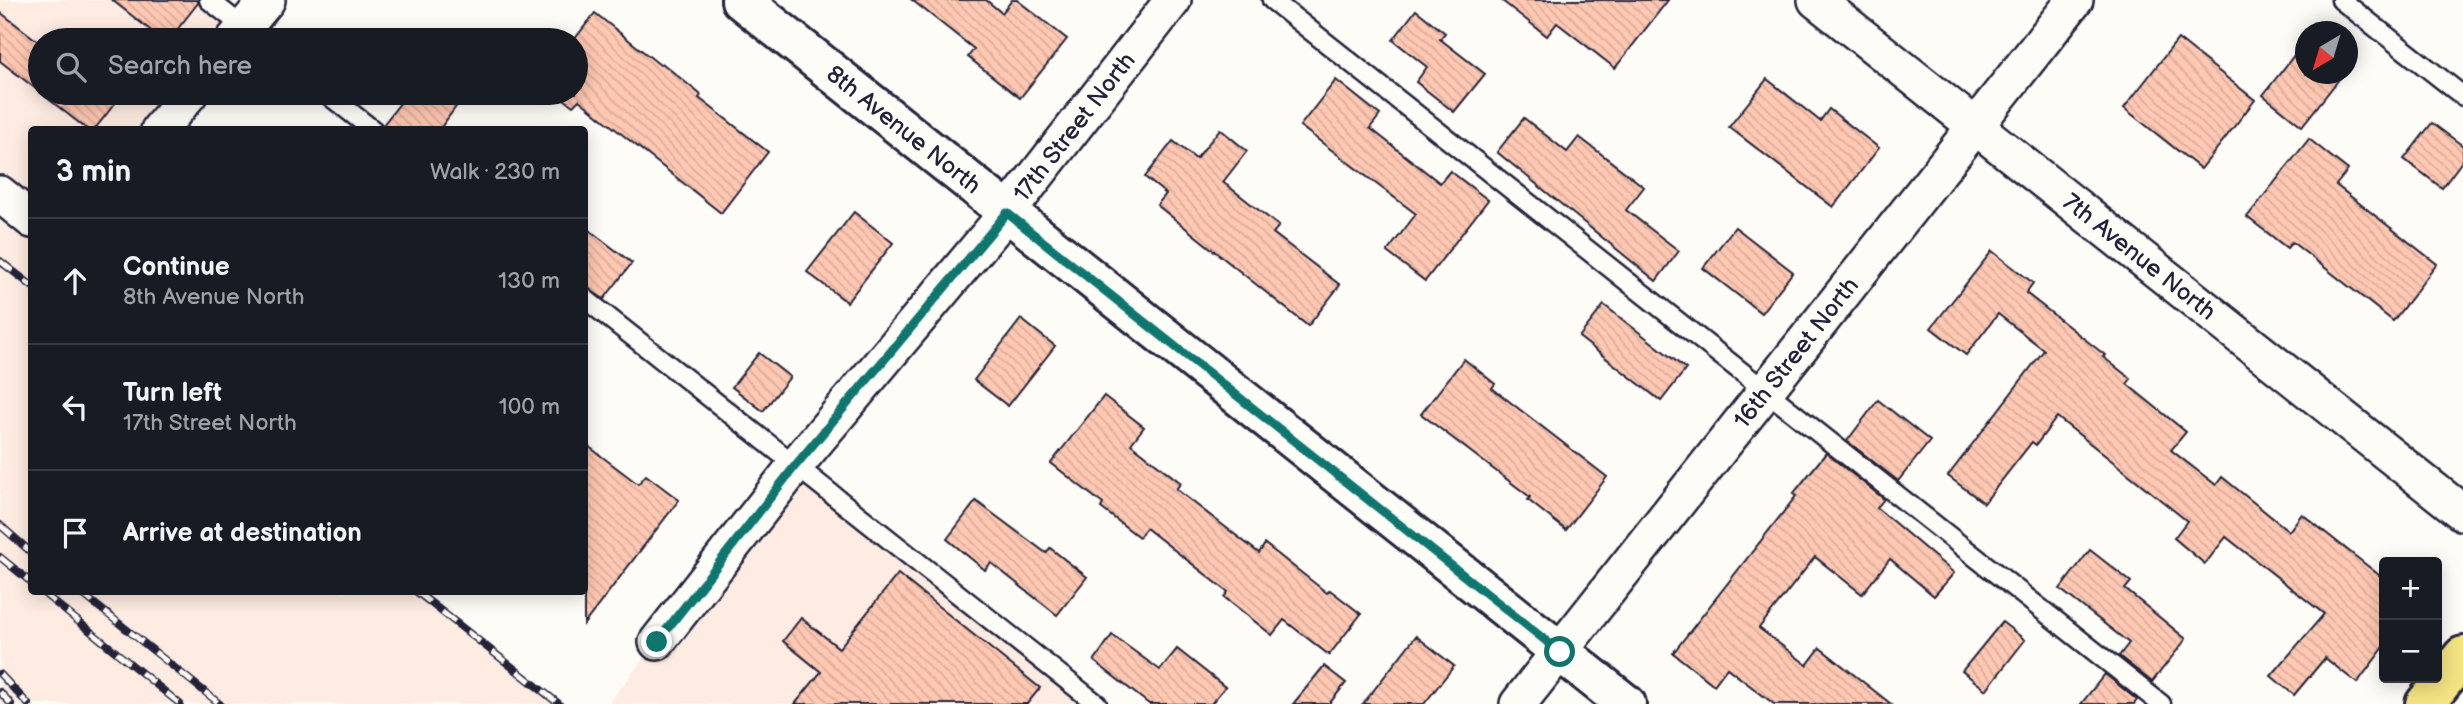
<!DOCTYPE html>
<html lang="en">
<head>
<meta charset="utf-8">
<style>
	:root { --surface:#171b24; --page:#20242c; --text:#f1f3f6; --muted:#9ea1a6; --line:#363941 }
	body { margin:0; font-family:"Balsamiq Sans",sans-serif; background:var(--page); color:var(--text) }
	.controls { position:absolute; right:21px; bottom:21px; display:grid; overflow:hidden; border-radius:7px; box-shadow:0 4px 18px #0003 }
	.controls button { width:63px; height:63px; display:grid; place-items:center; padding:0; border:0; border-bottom:2px solid var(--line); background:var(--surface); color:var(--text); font:35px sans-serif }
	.compass { position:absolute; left:2295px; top:21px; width:63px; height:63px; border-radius:50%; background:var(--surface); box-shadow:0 4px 18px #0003; rotate:218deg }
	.stop { position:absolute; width:21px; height:21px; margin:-16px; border:5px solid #0f766e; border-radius:50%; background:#fff }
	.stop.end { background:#0f766e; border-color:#fff; box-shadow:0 2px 7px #0008 }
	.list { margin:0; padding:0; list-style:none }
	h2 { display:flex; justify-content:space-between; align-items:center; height:91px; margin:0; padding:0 28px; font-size:30px }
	h2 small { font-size:23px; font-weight:400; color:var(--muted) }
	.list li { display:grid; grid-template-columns:46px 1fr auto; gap:21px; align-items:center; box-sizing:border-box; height:126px; padding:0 28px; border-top:2px solid var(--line) }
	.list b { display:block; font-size:26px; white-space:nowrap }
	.list p { margin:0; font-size:23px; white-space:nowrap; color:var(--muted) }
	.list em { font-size:23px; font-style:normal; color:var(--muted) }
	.icon { flex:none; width:38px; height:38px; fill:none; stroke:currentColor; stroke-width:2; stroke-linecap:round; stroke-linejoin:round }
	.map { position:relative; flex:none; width:2463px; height:704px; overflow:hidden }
	.search { position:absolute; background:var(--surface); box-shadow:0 4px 18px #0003; left:28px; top:28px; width:560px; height:77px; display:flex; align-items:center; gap:18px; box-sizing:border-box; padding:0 24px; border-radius:38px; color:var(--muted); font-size:26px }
	.panel { position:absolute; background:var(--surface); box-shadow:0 4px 18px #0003; left:28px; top:126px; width:560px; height:469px; border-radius:7px }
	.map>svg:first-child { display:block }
	.built { fill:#feece2 }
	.building { fill:url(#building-back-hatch); stroke:#22223b; stroke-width:2 }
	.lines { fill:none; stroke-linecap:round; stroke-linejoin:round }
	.service-casing { stroke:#22223b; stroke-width:23 }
	.minor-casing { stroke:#22223b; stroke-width:40 }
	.tertiary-casing { stroke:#22223b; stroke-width:44 }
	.primary-casing { stroke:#22223b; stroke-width:44 }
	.service { stroke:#fdfcf7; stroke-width:18 }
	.minor { stroke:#fdfcf7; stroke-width:35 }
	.tertiary { stroke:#fdfcf7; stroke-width:38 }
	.primary { stroke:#f4e382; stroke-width:38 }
	.rail-casing { stroke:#22223b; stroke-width:8 }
	.rail { stroke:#fdfcf7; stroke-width:5; stroke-dasharray:16; stroke-linecap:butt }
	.route { stroke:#0f766e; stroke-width:9 }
	.labels { text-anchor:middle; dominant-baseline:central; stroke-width:5; stroke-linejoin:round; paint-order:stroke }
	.street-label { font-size:24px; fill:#22223b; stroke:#fdfcf7 }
</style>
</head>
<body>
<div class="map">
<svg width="2463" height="704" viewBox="0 0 2463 704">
	<defs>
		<pattern id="building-back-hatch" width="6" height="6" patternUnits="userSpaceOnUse" patternTransform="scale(1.75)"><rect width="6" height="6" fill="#ffc8b2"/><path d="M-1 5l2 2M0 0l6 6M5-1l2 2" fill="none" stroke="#daac9a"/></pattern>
	</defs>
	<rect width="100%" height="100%" fill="#fdfcf7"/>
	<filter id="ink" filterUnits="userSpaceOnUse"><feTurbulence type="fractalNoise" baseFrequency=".0143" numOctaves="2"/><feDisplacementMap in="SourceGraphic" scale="14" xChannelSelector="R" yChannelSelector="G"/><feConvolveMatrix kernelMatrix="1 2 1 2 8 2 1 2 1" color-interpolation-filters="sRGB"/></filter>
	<g filter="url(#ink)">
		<g class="built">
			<path d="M0 0H209L244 27 234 40H40V93H190L159 129 32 130V592H417L559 704H0Z"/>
			<path d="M795 466 1097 704H608Z"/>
		</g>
		<g class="building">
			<path d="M112 0H198V3L169 40H163Z"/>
			<path d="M912 0H986L1002 13 1012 0H1017L1067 39 1020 98 968 57 974 49Z"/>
			<path d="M1501 0H1668L1615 68 1557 23 1547 36Z"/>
			<path d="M1416 10 1445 33 1440 39 1485 74 1454 112 1416 82 1427 67 1393 40Z"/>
			<path d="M0 12 40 43V92L0 61Z"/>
			<path d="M595 13 660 65 662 63 701 95 699 98 768 152 721 213 579 100 573 106 556 93H576V40H574Z"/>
			<path d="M2178 39 2255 100 2201 169 2124 108Z"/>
			<path d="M2306 40V74H2343L2302 126 2263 95Z"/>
			<path d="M1767 79 1820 121 1829 109 1879 148 1833 207 1729 127Z"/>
			<path d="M1336 80 1380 115 1370 128 1440 183 1450 171 1488 200 1425 281 1387 252 1416 214 1300 126Z"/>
			<path d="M41 93H123L94 130H88Z"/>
			<path d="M408 93H443L458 104 439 130H384L383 125Z"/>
			<path d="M1524 118 1567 152 1579 137 1644 187 1626 210 1679 251 1656 281 1497 152Z"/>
			<path d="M2432 123 2463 146V160L2442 188 2404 159Z"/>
			<path d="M1220 129 1247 151 1223 182 1279 226 1273 233 1340 285 1308 326 1157 205 1166 194 1145 177 1173 141 1196 159Z"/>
			<path d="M2309 139 2348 170 2336 185 2437 264 2393 321 2292 242 2287 248 2247 217Z"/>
			<path d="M854 212 893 243 847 302 807 272Z"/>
			<path d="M584 226 632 263 604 299 584 287Z"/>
			<path d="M1735 227 1793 272 1761 313 1703 268Z"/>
			<path d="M1992 251 2033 283 2026 293 2105 355 2103 357 2131 379 2127 384 2186 432 2171 450 2216 485 2222 477 2289 531 2302 514 2384 579V647L2357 683 2325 658 2294 695 2271 676 2324 614 2226 537 2205 564 2174 538 2187 521 2057 417 2036 445 2032 442 1984 503 1948 476 2044 350 1998 314 1966 355 1931 328Z"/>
			<path d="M1604 305 1686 369 1661 401 1579 337Z"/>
			<path d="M1021 319 1055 346 1008 406 974 380Z"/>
			<path d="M759 353 790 377 763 411 732 387Z"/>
			<path d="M1464 359 1495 384 1492 388 1607 477 1566 530 1528 500 1530 497 1421 414Z"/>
			<path d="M1104 396 1144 427 1131 444 1181 483 1176 489 1259 553 1265 544 1327 593 1330 590 1361 614 1329 655 1284 620 1272 635 1224 597 1228 592 1146 528 1139 537 1101 508 1103 504 1051 463Z"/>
			<path d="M1878 400 1930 441 1898 481 1847 441Z"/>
			<path d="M584 443 638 484 646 475 679 500 584 624Z"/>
			<path d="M1826 453 1884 499 1877 508 1954 573 1934 596 1890 559 1862 594 1815 557 1759 628 1807 665 1820 648 1891 704H1774L1727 668 1714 685 1673 653 1796 496 1793 494Z"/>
			<path d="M976 501 1046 553 1050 548 1087 577 1057 615 991 563 985 570 947 539Z"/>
			<path d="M2090 550 2131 582 2125 589 2186 639 2152 682 2119 656 2129 643 2060 589Z"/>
			<path d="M898 574 1040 688 1027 704H795L821 672 783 641 801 618 839 648Z"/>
			<path d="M2002 622 2025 640 1986 690 1962 671Z"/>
			<path d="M1112 635 1160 670 1177 649 1225 687 1211 704H1149L1094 661Z"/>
			<path d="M1416 636 1454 666 1424 704H1363Z"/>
			<path d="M1324 666 1346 683 1329 704H1293Z"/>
			<path d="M2105 674 2137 700 2134 704H2081Z"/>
		</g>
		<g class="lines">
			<defs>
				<g id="service">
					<path d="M209 0 260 40"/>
					<path d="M1272 0 2161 704"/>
					<path d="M2341 0 2463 96"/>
					<path d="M326 93 373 130"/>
					<path d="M584 298 1097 704"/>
				</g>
				<g id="minor">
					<path id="s1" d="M1816 0 2463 513"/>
					<path d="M234 40 267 0"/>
					<path d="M159 130 190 93"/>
					<path d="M0 194 32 220"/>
					<path id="s2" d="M657 642 795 466 1007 213 1173 0"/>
					<path id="s3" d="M1518 704 2075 0"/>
				</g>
				<g id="tertiary">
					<path id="s4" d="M741 0 1626 704"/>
				</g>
				<path id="primary" d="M2425 704 2463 656"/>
			</defs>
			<use href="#service" class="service-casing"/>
			<use href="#minor" class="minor-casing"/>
			<use href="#tertiary" class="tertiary-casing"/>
			<use href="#primary" class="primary-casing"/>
			<use href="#service" class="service"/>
			<use href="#minor" class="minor"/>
			<use href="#tertiary" class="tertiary"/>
			<use href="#primary" class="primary"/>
			<defs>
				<g id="rail">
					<path d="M0 261 32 286"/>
					<path d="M0 525 32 553"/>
					<path d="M0 557 32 583"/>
					<path d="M42 592 180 704"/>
					<path d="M80 592 220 704"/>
					<path d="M417 592 559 704"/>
					<path d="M0 674 28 704"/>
					<path d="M0 692 11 704"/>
				</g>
			</defs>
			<use href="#rail" class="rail-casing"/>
			<use href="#rail" class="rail"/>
		</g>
	</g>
	<g class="lines" filter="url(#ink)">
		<path class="route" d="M657 642 795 466 1007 213 1560 652"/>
	</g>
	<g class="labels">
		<g class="street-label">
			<text stroke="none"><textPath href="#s2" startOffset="663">17th Street North</textPath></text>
			<text stroke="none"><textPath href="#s4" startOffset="208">8th Avenue North</textPath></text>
			<text stroke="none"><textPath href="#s1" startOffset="413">7th Avenue North</textPath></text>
			<text stroke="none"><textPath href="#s3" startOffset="448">16th Street North</textPath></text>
		</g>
	</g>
</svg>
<div class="controls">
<button>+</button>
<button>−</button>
</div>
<svg class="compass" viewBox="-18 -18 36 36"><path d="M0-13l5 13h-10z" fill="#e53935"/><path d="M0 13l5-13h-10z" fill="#9ea1a6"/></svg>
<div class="stop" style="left:1560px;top:652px"></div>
<div class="stop end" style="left:657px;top:642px"></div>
<div class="search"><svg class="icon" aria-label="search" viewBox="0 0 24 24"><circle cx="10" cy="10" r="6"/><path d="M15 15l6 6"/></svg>Search here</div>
<section class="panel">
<h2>3 min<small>Walk · 230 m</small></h2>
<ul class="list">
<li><svg class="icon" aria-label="ahead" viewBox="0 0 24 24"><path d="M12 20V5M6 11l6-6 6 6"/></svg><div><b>Continue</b><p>8th Avenue North</p></div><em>130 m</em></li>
<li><svg class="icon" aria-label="left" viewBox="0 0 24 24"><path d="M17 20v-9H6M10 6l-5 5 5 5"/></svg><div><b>Turn left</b><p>17th Street North</p></div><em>100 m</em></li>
<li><svg class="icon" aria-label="arrive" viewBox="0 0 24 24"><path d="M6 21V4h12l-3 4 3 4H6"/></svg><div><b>Arrive at destination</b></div></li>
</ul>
</section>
</div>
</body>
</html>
